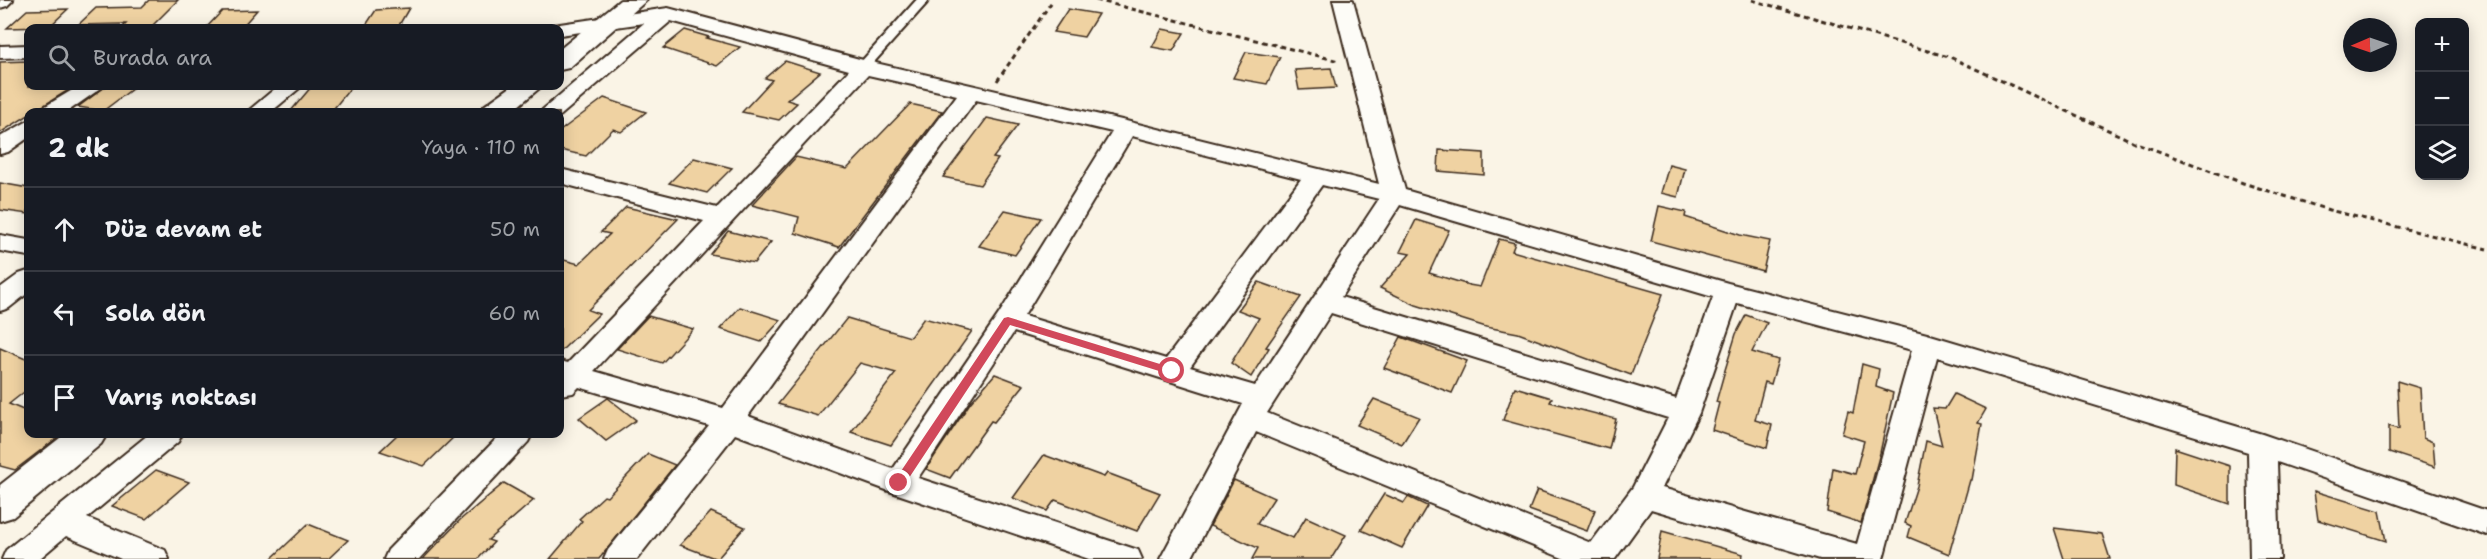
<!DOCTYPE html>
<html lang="tr">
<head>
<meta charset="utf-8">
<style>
	:root { --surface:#171b24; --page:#20242c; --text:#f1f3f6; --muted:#9ea1a6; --line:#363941 }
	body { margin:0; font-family:"Shantell Sans",sans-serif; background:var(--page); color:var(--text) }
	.controls { position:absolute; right:18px; top:18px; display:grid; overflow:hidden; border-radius:12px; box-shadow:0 3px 15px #0003 }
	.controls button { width:54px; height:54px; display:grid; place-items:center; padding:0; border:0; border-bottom:2px solid var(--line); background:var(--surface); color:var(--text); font:30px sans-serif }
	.compass { position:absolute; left:2343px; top:18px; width:54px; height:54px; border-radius:50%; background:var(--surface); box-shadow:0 3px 15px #0003; rotate:268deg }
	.stop { position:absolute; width:18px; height:18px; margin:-14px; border:4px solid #d1495b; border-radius:50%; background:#fff }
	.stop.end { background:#d1495b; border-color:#fff; box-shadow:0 2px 6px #0008 }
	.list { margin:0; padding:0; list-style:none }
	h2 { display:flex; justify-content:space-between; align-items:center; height:78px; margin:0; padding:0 24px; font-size:26px }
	h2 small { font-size:20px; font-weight:400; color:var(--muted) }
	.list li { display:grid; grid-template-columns:39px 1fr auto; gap:18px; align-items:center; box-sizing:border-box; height:84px; padding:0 24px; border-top:2px solid var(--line) }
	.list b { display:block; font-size:22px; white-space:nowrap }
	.list em { font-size:20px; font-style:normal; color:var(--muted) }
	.icon { flex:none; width:33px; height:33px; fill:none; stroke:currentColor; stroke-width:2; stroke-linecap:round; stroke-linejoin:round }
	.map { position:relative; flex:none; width:2487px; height:559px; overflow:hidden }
	.search { position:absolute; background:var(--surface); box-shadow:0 3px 15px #0003; left:24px; top:24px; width:540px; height:66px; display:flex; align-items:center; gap:15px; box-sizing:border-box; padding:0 21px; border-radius:12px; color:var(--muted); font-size:22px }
	.panel { position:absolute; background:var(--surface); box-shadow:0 3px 15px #0003; left:24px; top:108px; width:540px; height:330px; border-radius:12px }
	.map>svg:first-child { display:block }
	.building { fill:#efd2a2; stroke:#3b2a1e; stroke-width:1.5 }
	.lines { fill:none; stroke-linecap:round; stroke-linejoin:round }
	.service-casing { stroke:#3b2a1e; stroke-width:14 }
	.minor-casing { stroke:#3b2a1e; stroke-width:4 }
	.tertiary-casing { stroke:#3b2a1e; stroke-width:4 }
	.path { stroke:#3b2a1e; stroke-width:3; stroke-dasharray:5 4; stroke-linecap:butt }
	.service { stroke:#fdfcf7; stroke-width:10 }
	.minor { fill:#fdfcf7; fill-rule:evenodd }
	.tertiary { fill:#fdfcf7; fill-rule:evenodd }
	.route { fill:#d1495b }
</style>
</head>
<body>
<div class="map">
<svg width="2487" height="559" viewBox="0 0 2487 559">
	<rect width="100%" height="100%" fill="#faf4e6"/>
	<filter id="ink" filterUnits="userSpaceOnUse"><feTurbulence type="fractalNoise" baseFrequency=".0167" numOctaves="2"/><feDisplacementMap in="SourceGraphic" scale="12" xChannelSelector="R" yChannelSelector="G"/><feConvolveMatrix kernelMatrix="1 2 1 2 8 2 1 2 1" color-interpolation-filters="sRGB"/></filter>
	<g filter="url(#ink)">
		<g class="building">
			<path d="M149 0H178L150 28H122L126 24 78 25 96 8 142 7Z"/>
			<path d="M409 8 398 27 364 28 376 10Z"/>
			<path d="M68 9 49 27 7 28 27 10Z"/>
			<path d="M1068 9 1098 14 1084 37 1053 32Z"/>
			<path d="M257 10 241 28H206L222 11Z"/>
			<path d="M1162 29 1184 33 1173 51 1152 47Z"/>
			<path d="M685 30 709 37 707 38 740 47 717 66 663 48Z"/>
			<path d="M1246 52 1280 57 1267 84 1233 78Z"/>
			<path d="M28 61V86H75L0 133V62Z"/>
			<path d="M785 61 820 72 787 100 797 103 779 120 742 112 772 80 765 78Z"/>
			<path d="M1331 68 1336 88 1299 90 1295 70Z"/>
			<path d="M106 86H136L103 111 78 107Z"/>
			<path d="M312 86H352L331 112H290Z"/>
			<path d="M604 98 646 112 621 132 613 129 586 156 560 150V131Z"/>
			<path d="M910 104 942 111 839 247 795 233 799 217 752 205 796 157 847 169Z"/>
			<path d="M987 118 1018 125 993 158 998 159 980 185 943 177Z"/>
			<path d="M1439 150 1484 153V175L1438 171Z"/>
			<path d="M694 158 732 168 707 193 669 183Z"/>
			<path d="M1669 165 1685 169 1678 197 1661 193Z"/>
			<path d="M0 183 28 188V214L0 210Z"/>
			<path d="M1659 206 1686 212 1685 217 1740 235 1770 241 1763 271 1651 241Z"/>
			<path d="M626 207 678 219 588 310 599 314 560 352V259L579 264 610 234 601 232Z"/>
			<path d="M1005 210 1041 218 1015 255 979 246Z"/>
			<path d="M1416 220 1449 230 1429 273 1469 285 1480 287 1499 239 1515 243 1512 251 1663 294 1631 375 1518 333 1486 327 1416 305 1380 288 1410 254 1400 252Z"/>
			<path d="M728 231 771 242 754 263 710 254Z"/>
			<path d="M1259 282 1301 297 1266 347 1269 348 1251 377 1231 363 1259 318 1238 310Z"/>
			<path d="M740 307 781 320 761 342 720 329Z"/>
			<path d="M1746 315 1767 323 1752 352 1778 360 1771 384 1765 382 1755 420 1772 425 1767 448 1712 430 1719 403 1716 402 1725 370 1736 334Z"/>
			<path d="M648 316 693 329 662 363 617 349Z"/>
			<path d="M847 318 910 337 924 318 972 331 891 445 851 432 896 373 860 363 818 416 778 404Z"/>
			<path d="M1401 337 1467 361 1452 393 1384 368Z"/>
			<path d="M0 348 28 360V389L9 404 28 412V434H62L15 470 0 466Z"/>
			<path d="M1862 364 1879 369 1876 387 1893 393 1880 453 1861 523 1827 512 1833 468 1855 474 1864 441 1842 434 1848 411 1853 413Z"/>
			<path d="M995 374 1024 385 994 422 991 421 950 478 926 469 970 403Z"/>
			<path d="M2397 381 2420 388 2423 438 2433 442 2435 467 2389 452V426L2399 429Z"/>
			<path d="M1515 387 1552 398 1550 402 1616 419 1609 449 1503 420Z"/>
			<path d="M1954 394 1986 409 1978 423 1982 424 1972 480H1970L1949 554 1908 537 1911 526 1905 523 1917 486 1926 441 1942 446 1933 408 1945 409Z"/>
			<path d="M608 398 636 420 606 441 579 418Z"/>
			<path d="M1374 399 1419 417 1402 444 1357 425Z"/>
			<path d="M398 434H457L424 466 380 451Z"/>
			<path d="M2175 448 2230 466V504L2174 485Z"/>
			<path d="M648 454 675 465 599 559H550L582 521 579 519 604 496 607 497Z"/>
			<path d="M1044 455 1104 477 1107 473 1160 493 1137 531 1055 500 1047 511 1013 498Z"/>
			<path d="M156 470 189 482 146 519 112 506Z"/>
			<path d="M1234 480 1274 498 1257 524 1293 538 1306 517 1346 535 1331 559H1252L1258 548 1210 526Z"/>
			<path d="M504 483 534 500 488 540 494 542 478 559H423L460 520Z"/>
			<path d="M1537 490 1595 510 1587 531 1529 510Z"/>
			<path d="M2314 491 2380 511 2386 541 2318 520Z"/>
			<path d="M1384 494 1404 503 1408 497 1427 506 1402 548 1361 530Z"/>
			<path d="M711 512 745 527 717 559 680 545Z"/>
			<path d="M308 524 348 540 328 559H271Z"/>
			<path d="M2054 528 2102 534 2110 559H2064Z"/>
			<path d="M1662 531 1743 554 1742 559H1657Z"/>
		</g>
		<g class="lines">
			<defs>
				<path id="service" d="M863 67 923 0"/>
				<g id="minor">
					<path d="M0 0H13L7 6 0 8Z"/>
					<path d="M1333 0H1353L1405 190 1728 283 1927 334 2262 434 2487 511V535L2277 462 2280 559H2250L2248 452 1937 357 1883 559H1820L1651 509 1615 559H1565L1256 432 1191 559H1160L1243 404 1014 332 918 478 1138 550 1142 559H1089L889 491 735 434 637 559H604L608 550 709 426 579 387 573 393 560 395V361L568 363 704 221 560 183V169L717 208 849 70 671 21 560 116V112H540L644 23 560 35V28H550L553 25 668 8 867 61 1126 121 1379 184ZM868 75 957 95 723 408 594 371ZM976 100 1112 132 999 314 893 469 748 416ZM1132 136 1301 179 1166 359 1024 316ZM1322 185 1379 199 1255 386 1190 367ZM1400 205 1713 297 1676 399 1341 297ZM1737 303 1912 350 1857 544 1662 488 1699 413ZM1331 313 1668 418 1633 487 1591 543 1267 413Z"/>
					<path d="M28 45V57L0 58V46Z"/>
					<path d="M79 86H104L67 112H41L44 107Z"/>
					<path d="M278 86H302L271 112H247Z"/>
					<path d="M28 121V138L8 152 0 154V137Z"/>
					<path d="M0 235 28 240V256L0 251Z"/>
					<path d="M28 271V293L9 308 0 311V288L19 274Z"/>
					<path d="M149 434H182L178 442 87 518 165 550 169 559H121L66 536 39 559H2L6 550Z"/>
					<path d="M501 434H532L528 442 419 559H384L388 550Z"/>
				</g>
				<g id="tertiary">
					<path d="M620 0H647L569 68 560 70V49Z"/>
					<path d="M512 86H542L511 112H481L484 106Z"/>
					<path d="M65 434H107L101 444 13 517 0 521V485Z"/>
				</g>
			</defs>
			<use href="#service" class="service-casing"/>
			<use href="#minor" class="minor-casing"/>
			<use href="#tertiary" class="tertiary-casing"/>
			<g class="path">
				<path d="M1096 0 1339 61"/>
				<path d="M1752 0 1952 58 2134 142 2243 183 2329 210 2487 249"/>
				<path d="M997 81 1053 0"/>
			</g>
			<use href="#service" class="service"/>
			<use href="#minor" class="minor"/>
			<use href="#tertiary" class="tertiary"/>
		</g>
	</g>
	<path class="route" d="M1008 317 1176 369 1177 371 1172 375 1010 325 903 487H895V480L1004 318Z"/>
</svg>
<div class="controls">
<button>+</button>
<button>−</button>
<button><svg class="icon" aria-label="layers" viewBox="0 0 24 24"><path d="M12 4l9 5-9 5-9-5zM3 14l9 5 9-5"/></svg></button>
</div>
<svg class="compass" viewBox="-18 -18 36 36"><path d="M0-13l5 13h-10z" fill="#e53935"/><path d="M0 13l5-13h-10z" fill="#9ea1a6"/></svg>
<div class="stop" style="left:1172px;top:371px"></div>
<div class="stop end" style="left:899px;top:483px"></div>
<div class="search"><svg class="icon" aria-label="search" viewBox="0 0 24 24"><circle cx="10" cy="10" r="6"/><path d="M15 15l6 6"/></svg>Burada ara</div>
<section class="panel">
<h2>2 dk<small>Yaya · 110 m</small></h2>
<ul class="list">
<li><svg class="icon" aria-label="ahead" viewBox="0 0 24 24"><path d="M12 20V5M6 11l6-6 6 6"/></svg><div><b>Düz devam et</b></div><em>50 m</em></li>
<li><svg class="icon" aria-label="left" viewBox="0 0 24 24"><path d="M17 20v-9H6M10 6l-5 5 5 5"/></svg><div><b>Sola dön</b></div><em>60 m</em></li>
<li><svg class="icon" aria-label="arrive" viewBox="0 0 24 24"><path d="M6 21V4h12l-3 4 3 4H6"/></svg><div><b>Varış noktası</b></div></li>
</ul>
</section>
</div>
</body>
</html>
